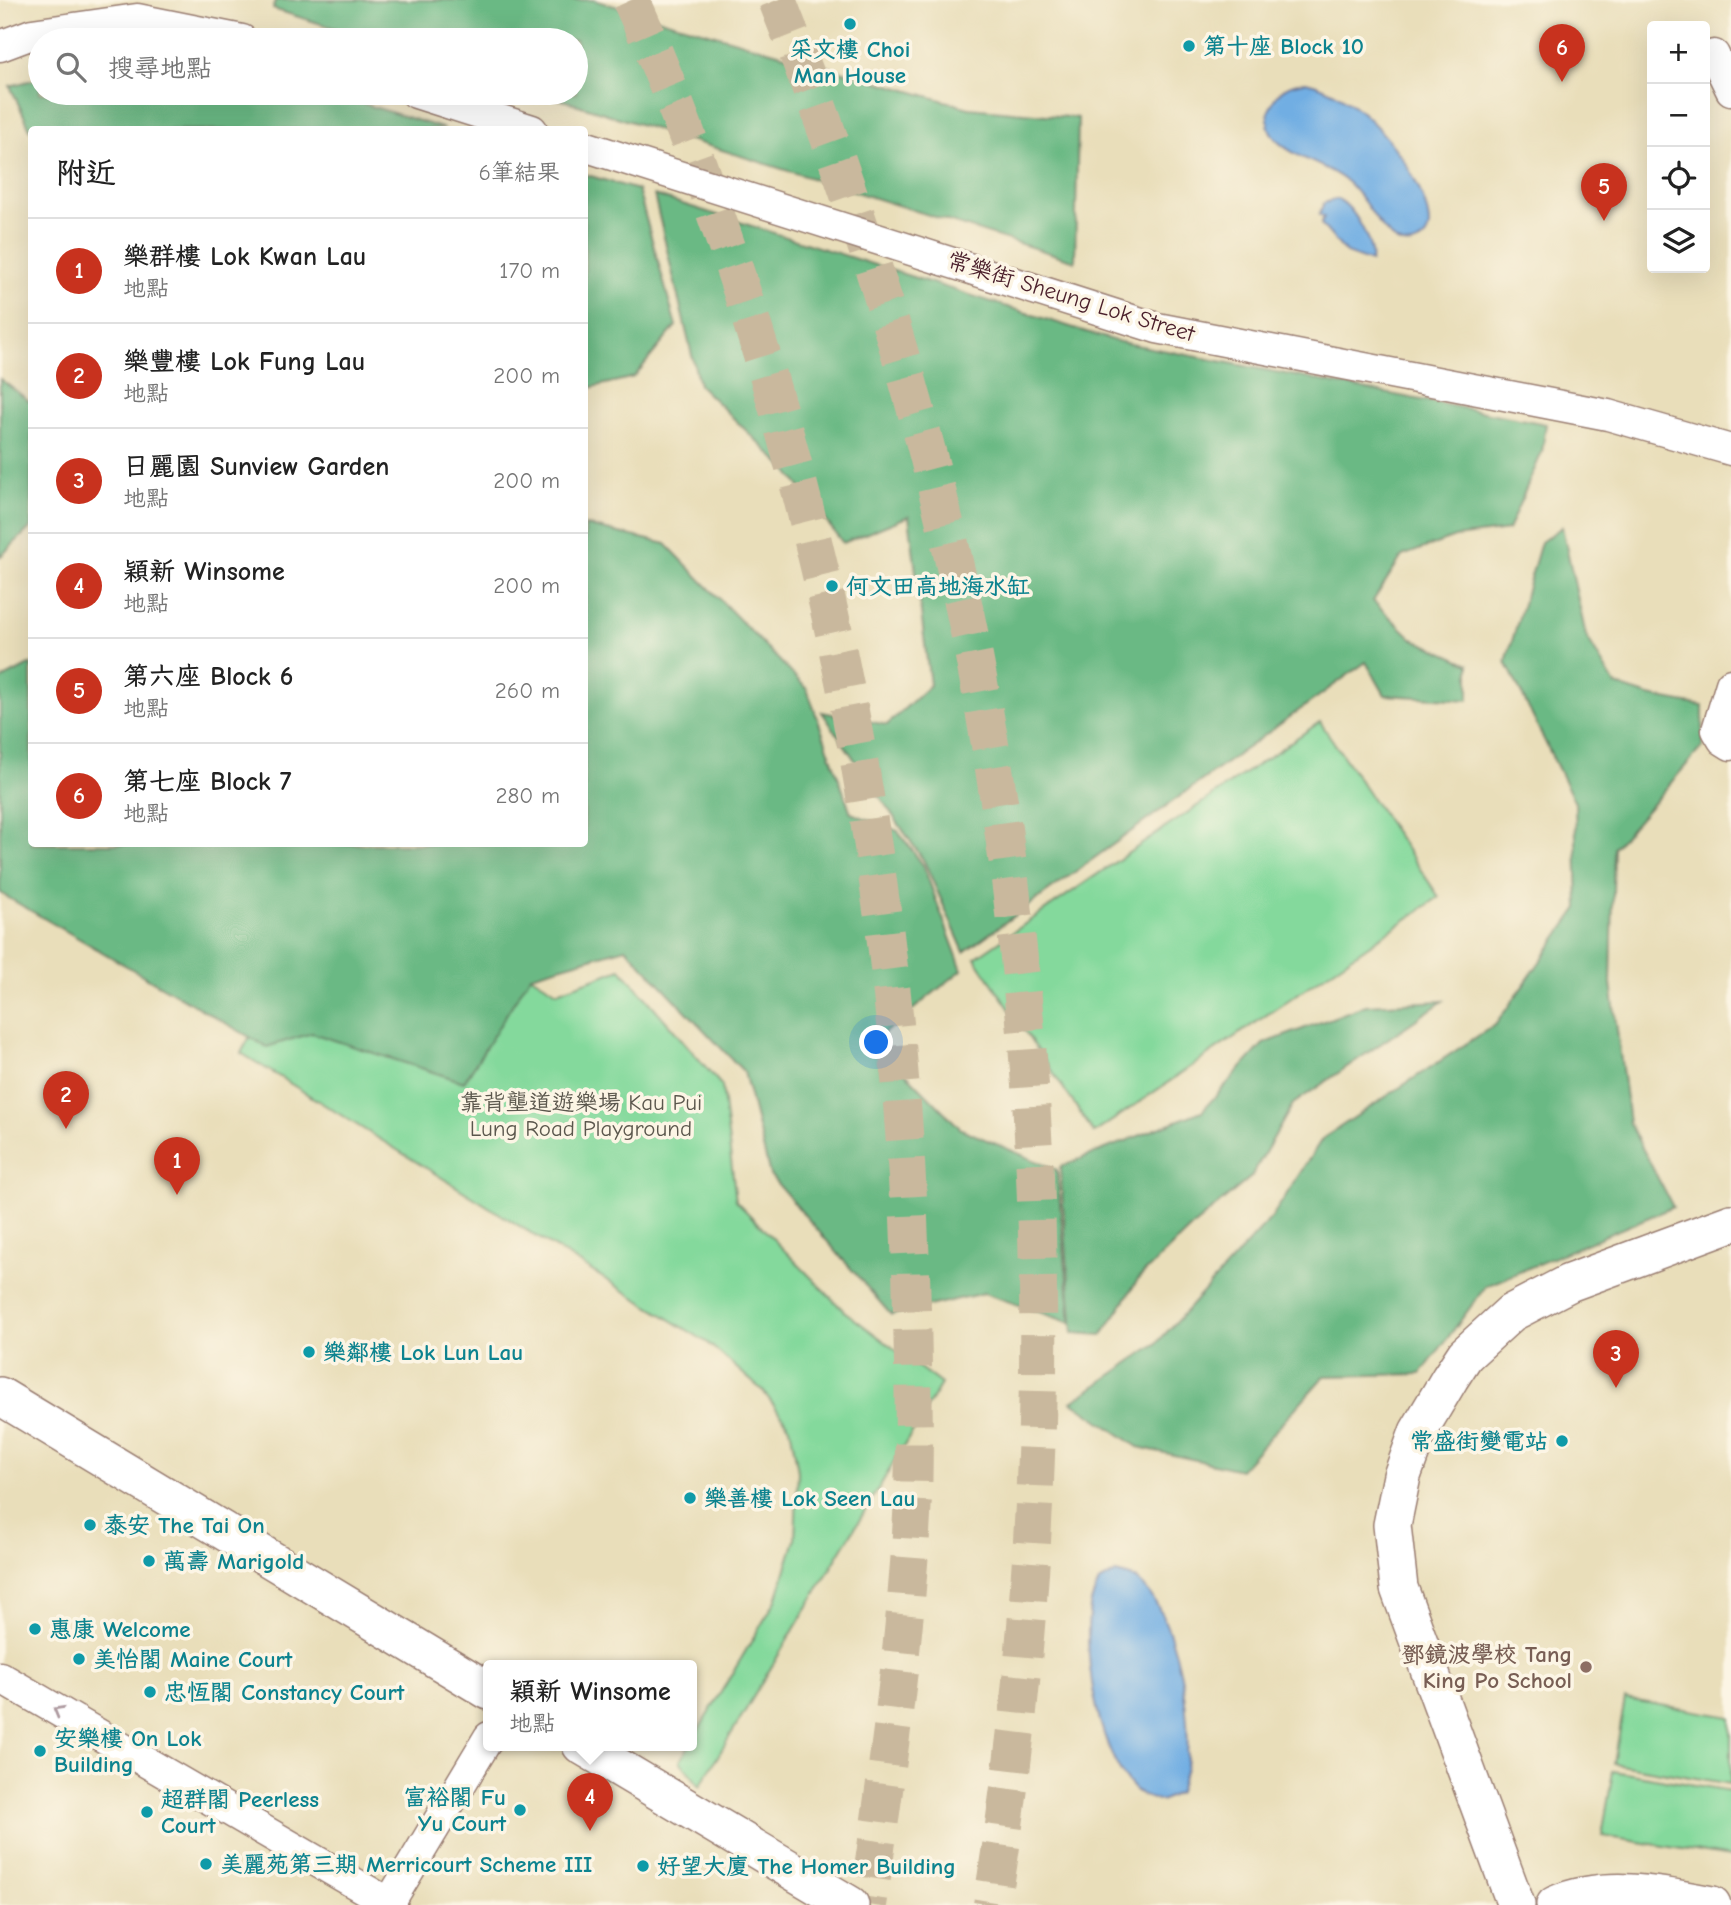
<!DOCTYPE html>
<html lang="zh-TW">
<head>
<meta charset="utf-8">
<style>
	:root { --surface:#fff; --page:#f6f6f6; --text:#222; --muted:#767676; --line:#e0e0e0; --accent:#c8321e }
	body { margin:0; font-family:"Comic Neue","LXGW WenKai TC",sans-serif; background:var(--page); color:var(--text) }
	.controls { position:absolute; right:21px; top:21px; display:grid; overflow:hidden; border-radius:7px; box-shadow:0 7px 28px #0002 }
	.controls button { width:63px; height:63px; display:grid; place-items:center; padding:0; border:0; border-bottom:2px solid var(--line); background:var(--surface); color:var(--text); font:35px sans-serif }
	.you { position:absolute; left:877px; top:1043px; width:24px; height:24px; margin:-18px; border:5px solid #fff; border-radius:50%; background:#1a73e8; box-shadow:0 0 0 10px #1a73e833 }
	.badge { display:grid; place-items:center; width:46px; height:46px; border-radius:50%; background:var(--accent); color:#fff; font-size:23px; font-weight:700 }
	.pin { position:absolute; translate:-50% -58px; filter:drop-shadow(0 2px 4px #0008) }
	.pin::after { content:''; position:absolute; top:37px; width:24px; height:21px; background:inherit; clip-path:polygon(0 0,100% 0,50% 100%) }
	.popup { position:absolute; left:483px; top:1660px; width:214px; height:91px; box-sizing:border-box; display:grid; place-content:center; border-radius:7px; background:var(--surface); filter:drop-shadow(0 2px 5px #0005); font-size:23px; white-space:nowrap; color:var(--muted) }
	.popup b { font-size:26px; color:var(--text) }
	.popup::after { content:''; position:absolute; left:50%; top:100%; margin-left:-14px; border:14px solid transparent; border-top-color:var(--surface) }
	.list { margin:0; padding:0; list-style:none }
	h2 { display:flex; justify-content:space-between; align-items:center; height:91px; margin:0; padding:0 28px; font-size:30px }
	h2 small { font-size:23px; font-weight:400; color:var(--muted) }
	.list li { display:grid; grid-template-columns:46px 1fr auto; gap:21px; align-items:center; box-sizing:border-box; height:105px; padding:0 28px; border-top:2px solid var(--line) }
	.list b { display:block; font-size:26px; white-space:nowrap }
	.list p { margin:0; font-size:23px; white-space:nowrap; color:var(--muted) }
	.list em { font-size:23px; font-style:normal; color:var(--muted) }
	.icon { flex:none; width:38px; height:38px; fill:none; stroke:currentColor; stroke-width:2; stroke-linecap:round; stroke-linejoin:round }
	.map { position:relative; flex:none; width:1731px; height:1905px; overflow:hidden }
	.search { position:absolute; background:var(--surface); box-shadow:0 7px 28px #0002; left:28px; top:28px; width:560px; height:77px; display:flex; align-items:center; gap:18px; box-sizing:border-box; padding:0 24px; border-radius:38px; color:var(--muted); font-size:26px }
	.panel { position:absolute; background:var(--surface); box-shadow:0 7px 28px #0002; left:28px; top:126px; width:560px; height:721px; border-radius:7px }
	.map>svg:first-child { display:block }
	.green { fill:#84d99c; stroke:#677c64; stroke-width:2 }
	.forest { fill:#6bb984; stroke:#5a6c58; stroke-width:2 }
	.water { fill:#71aee3; stroke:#5e6687; stroke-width:2 }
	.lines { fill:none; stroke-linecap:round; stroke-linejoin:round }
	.trunk-tunnel { stroke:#c9b89d; stroke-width:38; stroke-dasharray:38 19; stroke-linecap:butt }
	.minor-casing { stroke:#9a7e72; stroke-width:33 }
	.tertiary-casing { stroke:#9a7e72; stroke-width:40 }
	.minor { stroke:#fff; stroke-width:30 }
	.tertiary { stroke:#fff; stroke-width:37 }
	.oneway { stroke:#ae9aa0 }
	.culture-dot { fill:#0f9aa8; stroke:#fcf5e5; stroke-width:2.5 }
	.education-dot { fill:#8d6e63; stroke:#fcf5e5; stroke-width:2.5 }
	.labels { text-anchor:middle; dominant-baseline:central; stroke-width:7; stroke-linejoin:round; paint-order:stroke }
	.culture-label { font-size:23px; font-weight:bold; fill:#0d838f; stroke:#fcf5e5; text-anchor:start }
	.street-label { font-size:23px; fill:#4a1f2b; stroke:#fcf5e5 }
	.park-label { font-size:23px; fill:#5b574d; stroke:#fcf5e5 }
	.education-label { font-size:23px; font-weight:bold; fill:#785e54; stroke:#fcf5e5; text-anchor:end }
</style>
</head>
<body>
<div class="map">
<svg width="1731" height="1905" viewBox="0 0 1731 1905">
	<rect width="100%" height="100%" fill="#fcf5e5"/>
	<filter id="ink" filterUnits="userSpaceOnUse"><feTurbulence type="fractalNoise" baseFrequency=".0143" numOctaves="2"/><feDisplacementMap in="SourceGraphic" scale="14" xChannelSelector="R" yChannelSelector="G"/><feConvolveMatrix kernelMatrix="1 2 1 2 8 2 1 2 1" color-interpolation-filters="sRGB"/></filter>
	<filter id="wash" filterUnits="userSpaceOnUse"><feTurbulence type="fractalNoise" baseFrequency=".00686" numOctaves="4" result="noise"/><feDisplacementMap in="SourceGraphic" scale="28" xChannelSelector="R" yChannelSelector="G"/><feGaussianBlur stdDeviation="1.57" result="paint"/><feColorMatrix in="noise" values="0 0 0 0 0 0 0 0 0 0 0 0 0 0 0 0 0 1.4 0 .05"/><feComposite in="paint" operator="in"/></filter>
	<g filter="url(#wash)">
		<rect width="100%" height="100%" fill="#e9deba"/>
		<g class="green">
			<path d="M1320 722 1439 897 1094 1133 975 958Z"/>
			<path d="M356 844 416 904 557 992 621 969 722 1086 736 1201 844 1311 941 1384 700 1786 680 1761 776 1600 795 1540 798 1471 790 1427 763 1391 708 1343 241 1053Z"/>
			<path d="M1625 1699 1731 1717V1784L1614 1764Z"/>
			<path d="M1613 1771 1731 1791V1857L1602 1836Z"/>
		</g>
		<g class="forest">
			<path d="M275 0H594L969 108 1078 118 1075 261 540 93H576V40H373L273 9Z"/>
			<path d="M40 78V93H329L445 129 31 131 10 86Z"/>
			<path d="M584 174 638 190 676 326 634 377 585 389Z"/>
			<path d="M654 195 1115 341 1546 424 1542 452 1508 530 1455 537 1402 556 1373 601 1413 639 1469 664V700L1385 695 1366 662 964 952 924 861 822 712 887 725 930 685 909 516 843 543 787 470 699 385Z"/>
			<path d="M0 379 32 403 31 527 0 557Z"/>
			<path d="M585 525 666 544 807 689 851 813 898 831 923 865 962 970 874 1041 961 1129 1057 1170 1071 1323 984 1293 891 1315 770 1175 744 1072 626 948 531 975 464 1082 312 1033 267 1047 0 893V680L31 664 32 844H584Z"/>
			<path d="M1562 527 1586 636 1615 685 1649 696 1703 706V746L1614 848 1611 983 1629 1123 1673 1207 1486 1286 1421 1374 1324 1376 1240 1470 1138 1447 1072 1402 1156 1344 1272 1217 1322 1139 1496 1024 1578 908 1575 803 1506 662 1541 542Z"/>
			<path d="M1443 1001 1293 1104 1251 1177 1195 1224 1139 1278 1102 1335 1073 1333 1060 1167 1202 1111 1263 1044 1366 1005Z"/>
		</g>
		<g class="water">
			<path d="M1306 82C1359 94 1408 155 1425 204 1429 218 1434 234 1418 242 1411 246 1404 245 1397 242 1375 225 1366 197 1345 180 1320 159 1250 149 1272 104 1278 89 1291 83 1306 82Z"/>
			<path d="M1337 199C1354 206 1374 244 1371 262L1346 253 1321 224 1324 217 1319 215 1324 203Z"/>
			<path d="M1116 1573C1122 1575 1132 1576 1137 1580 1177 1612 1193 1718 1186 1766 1185 1774 1181 1783 1179 1792L1161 1801C1155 1799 1146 1798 1141 1795 1099 1765 1082 1655 1090 1607 1091 1599 1096 1590 1099 1582Z"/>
		</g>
	</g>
	<g filter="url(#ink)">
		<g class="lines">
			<g class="trunk-tunnel">
				<path d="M631 0C673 92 707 187 739 283 849 616 905 961 912 1311 913 1373 915 1435 913 1497 907 1633 887 1770 868 1905"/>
				<path d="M777 0C832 139 881 281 920 425 1050 903 1071 1417 992 1905"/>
			</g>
			<defs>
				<g id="minor">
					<path d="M0 46 32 34 137 19 242 40"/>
					<path d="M1714 55 1731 90"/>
					<path d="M416 93 532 130"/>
					<path d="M584 146 1157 328 1608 415 1731 450"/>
					<path d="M1731 684 1717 730 1723 740 1731 745"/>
					<path d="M0 1677 392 1905"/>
					<path d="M388 1905 489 1737"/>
				</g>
				<g id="tertiary">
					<path d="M0 1396 489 1691"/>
					<path d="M581 1745 850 1905"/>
					<path d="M1516 1905 1399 1588 1392 1525 1402 1476 1418 1432 1450 1378 1465 1355 1511 1313 1569 1283 1731 1223"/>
					<path d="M1555 1905C1605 1883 1661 1895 1712 1905"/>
				</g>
			</defs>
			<use href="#minor" class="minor-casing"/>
			<use href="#tertiary" class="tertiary-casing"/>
			<use href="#minor" class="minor"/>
			<use href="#tertiary" class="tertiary"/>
		</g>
		<defs><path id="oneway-chevron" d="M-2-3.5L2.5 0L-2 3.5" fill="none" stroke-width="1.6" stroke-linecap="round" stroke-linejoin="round" transform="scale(1.75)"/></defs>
		<use class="oneway" href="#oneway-chevron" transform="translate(58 1711) rotate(-150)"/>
	</g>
	<g class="culture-dot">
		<circle cx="850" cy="24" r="7"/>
		<circle cx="1189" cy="46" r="7"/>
		<circle cx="832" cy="586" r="7"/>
		<circle cx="309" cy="1352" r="7"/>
		<circle cx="1562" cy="1441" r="7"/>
		<circle cx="690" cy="1498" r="7"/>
		<circle cx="90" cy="1525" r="7"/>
		<circle cx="149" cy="1561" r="7"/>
		<circle cx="35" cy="1629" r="7"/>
		<circle cx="79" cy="1659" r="7"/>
		<circle cx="150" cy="1692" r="7"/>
		<circle cx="40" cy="1751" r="7"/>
		<circle cx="520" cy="1810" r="7"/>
		<circle cx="147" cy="1812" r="7"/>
		<circle cx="206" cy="1864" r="7"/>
		<circle cx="643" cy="1866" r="7"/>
	</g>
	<circle class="education-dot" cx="1586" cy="1667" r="7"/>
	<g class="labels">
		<g class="culture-label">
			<text x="1203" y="46">第十座 Block 10</text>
			<text x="850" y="49" text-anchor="middle">采文樓 Choi<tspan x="850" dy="26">Man House</tspan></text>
			<text x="846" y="586">何文田高地海水缸</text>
			<text x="323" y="1352">樂鄰樓 Lok Lun Lau</text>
			<text x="1548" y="1441" text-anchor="end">常盛街變電站</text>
			<text x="704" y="1498">樂善樓 Lok Seen Lau</text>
			<text x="104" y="1525">泰安 The Tai On</text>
			<text x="163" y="1561">萬壽 Marigold</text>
			<text x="49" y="1629">惠康 Welcome</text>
			<text x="93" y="1659">美怡閣 Maine Court</text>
			<text x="164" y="1692">忠恆閣 Constancy Court</text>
			<text x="54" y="1738">安樂樓 On Lok<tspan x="54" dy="26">Building</tspan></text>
			<text x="506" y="1797" text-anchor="end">富裕閣 Fu<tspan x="506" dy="26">Yu Court</tspan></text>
			<text x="161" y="1799">超群閣 Peerless<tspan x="161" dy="26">Court</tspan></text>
			<text x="220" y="1864">美麗苑第三期 Merricourt Scheme III</text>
			<text x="657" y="1866">好望大廈 The Homer Building</text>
		</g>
		<g class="street-label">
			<text transform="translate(1071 297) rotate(17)">常樂街 Sheung Lok Street</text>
		</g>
		<g class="park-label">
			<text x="581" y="1102">靠背壟道遊樂場 Kau Pui<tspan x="581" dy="26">Lung Road Playground</tspan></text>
		</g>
		<g class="education-label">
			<text x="1572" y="1654">鄧鏡波學校 Tang<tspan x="1572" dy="26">King Po School</tspan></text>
		</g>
	</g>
</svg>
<div class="controls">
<button>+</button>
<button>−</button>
<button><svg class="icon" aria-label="locate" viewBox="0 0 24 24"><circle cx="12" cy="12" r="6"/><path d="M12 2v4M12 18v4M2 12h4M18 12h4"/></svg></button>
<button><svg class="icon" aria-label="layers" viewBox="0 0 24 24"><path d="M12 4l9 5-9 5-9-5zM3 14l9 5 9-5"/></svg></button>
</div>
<div class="you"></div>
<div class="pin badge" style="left:177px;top:1195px">1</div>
<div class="pin badge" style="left:66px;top:1129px">2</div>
<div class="pin badge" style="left:1616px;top:1388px">3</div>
<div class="pin badge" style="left:590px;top:1831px">4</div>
<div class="popup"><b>穎新 Winsome</b>地點</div>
<div class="pin badge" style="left:1604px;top:221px">5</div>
<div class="pin badge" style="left:1562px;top:82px">6</div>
<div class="search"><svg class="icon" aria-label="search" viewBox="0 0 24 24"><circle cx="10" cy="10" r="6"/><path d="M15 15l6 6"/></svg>搜尋地點</div>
<section class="panel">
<h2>附近<small>6筆結果</small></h2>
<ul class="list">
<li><span class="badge">1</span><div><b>樂群樓 Lok Kwan Lau</b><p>地點</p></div><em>170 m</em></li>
<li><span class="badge">2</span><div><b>樂豐樓 Lok Fung Lau</b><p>地點</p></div><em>200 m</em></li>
<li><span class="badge">3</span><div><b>日麗園 Sunview Garden</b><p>地點</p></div><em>200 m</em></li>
<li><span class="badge">4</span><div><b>穎新 Winsome</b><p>地點</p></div><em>200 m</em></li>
<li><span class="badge">5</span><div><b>第六座 Block 6</b><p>地點</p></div><em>260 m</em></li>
<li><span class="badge">6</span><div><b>第七座 Block 7</b><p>地點</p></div><em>280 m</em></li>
</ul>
</section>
</div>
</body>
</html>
